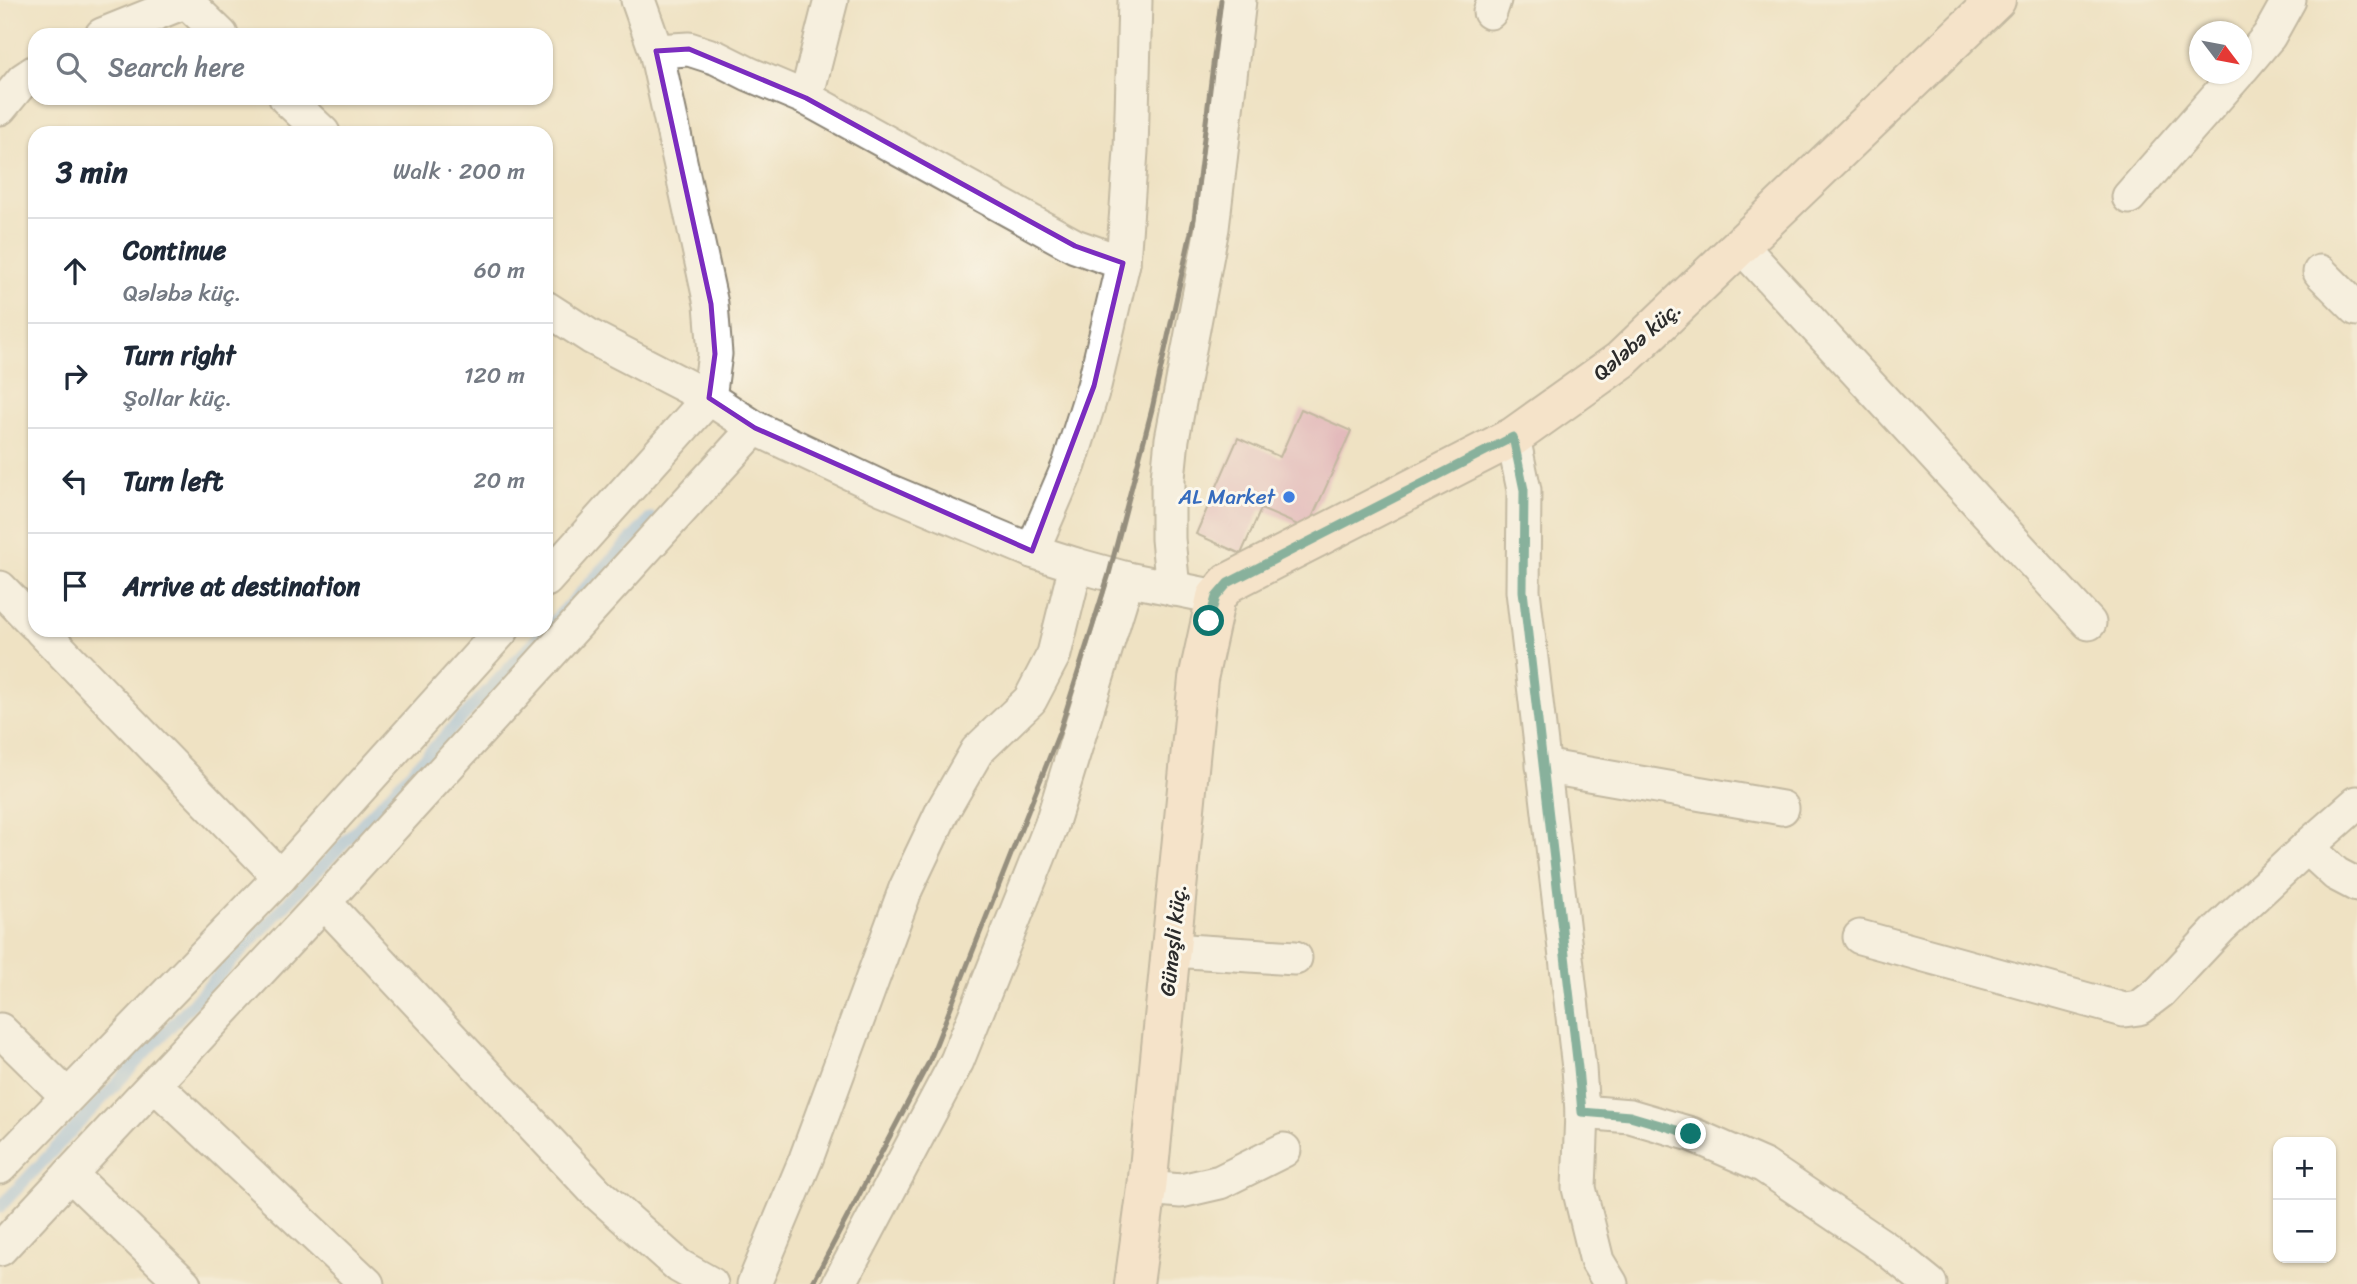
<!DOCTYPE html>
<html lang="en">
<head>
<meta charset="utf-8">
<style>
	:root { --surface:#fff; --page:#f2f2f3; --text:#1f2937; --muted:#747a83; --line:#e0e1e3 }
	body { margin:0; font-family:Sriracha,sans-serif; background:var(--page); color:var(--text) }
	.controls { position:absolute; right:21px; bottom:21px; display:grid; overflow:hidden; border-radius:14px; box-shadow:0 2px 5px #0004 }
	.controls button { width:63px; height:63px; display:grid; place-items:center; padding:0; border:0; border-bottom:2px solid var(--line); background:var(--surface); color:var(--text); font:35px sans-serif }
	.compass { position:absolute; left:2189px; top:21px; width:63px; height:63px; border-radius:50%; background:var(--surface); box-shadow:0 2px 5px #0004; rotate:122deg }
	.stop { position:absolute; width:21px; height:21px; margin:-16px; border:5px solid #0f766e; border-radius:50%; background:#fff }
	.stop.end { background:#0f766e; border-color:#fff; box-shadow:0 2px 7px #0008 }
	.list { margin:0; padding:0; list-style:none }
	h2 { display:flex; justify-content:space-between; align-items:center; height:91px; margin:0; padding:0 28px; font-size:30px }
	h2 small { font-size:23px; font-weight:400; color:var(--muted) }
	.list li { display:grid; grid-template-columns:46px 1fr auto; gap:21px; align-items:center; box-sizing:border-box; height:105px; padding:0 28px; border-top:2px solid var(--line) }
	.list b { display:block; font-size:26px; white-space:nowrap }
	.list p { margin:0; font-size:23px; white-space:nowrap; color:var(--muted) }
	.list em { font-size:23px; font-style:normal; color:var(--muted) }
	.icon { flex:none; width:38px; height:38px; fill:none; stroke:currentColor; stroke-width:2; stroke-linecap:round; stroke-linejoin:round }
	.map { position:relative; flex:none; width:2357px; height:1284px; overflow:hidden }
	.search { position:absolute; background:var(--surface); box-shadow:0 2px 5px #0004; left:28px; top:28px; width:525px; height:77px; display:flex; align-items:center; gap:18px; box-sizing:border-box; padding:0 24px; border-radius:21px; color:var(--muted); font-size:26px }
	.panel { position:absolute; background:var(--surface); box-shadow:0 2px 5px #0004; left:28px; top:126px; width:525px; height:511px; border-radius:21px }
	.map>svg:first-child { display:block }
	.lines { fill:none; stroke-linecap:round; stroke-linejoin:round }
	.stream { stroke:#78aee6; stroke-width:12 }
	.building { fill:#d58ab3 }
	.street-casing { stroke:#8d8677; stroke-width:37 }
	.secondary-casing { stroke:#8d8677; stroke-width:42 }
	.street { stroke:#fff; stroke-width:33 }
	.secondary { stroke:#fde4d1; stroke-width:38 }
	.rail { stroke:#2b2b2b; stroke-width:5 }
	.route { stroke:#0f766e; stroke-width:9 }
	.marked { fill:none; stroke:#7b2cbf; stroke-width:5; stroke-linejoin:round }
	.shop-dot { fill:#3f7fe0; stroke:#fbf7ec; stroke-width:2.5 }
	.labels { text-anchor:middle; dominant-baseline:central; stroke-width:6; stroke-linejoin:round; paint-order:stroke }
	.street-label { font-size:21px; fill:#2b2b2b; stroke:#fbf7ec }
	.shop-label { font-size:21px; fill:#366cbe; stroke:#fbf7ec; text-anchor:end }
</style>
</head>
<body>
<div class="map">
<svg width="2357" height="1284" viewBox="0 0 2357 1284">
	<rect width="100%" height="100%" fill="#fbf7ec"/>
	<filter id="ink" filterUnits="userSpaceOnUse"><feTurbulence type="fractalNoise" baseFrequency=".0143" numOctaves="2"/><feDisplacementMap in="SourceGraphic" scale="14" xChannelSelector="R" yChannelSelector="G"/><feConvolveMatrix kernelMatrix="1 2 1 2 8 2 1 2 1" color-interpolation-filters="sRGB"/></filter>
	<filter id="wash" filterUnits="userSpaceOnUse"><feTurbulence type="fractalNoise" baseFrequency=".00686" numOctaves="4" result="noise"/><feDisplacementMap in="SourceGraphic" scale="28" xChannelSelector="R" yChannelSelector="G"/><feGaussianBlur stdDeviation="1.57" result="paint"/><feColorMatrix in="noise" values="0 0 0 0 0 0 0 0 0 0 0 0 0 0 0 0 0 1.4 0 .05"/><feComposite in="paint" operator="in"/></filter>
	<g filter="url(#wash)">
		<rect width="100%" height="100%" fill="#efe2c3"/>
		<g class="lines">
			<g class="stream">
				<path d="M546 629 651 518"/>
				<path d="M0 1207 545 630"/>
			</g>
		</g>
		<g id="blocks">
			<path class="building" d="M1301 409 1351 431 1307 529 1261 509 1241 554 1196 534 1238 438 1280 457Z"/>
		</g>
	</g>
	<g filter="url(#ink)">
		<use href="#blocks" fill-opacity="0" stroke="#8d8677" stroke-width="2"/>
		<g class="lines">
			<defs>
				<g id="street">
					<path d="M187 2 221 35"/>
					<path d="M1490 12 1494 0"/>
					<path d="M102 35 189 0"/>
					<path d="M656 51 689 49 717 58 749 74 806 98 1075 246 1123 263"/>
					<path d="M2242 68 2269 36 2289 0"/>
					<path d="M286 98 323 133"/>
					<path d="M806 98 831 0"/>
					<path d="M0 108 23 80 35 72"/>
					<path d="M2129 197 2237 74"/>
					<path d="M1740 245 2089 623"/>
					<path d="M2320 272 2357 309"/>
					<path d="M546 308 591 337 709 398 755 428 884 489 1032 551 1076 565 1127 579 1216 597"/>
					<path d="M1513 437 1524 490 1523 591 1579 1068 1582 1112 1579 1188 1597 1261 1611 1284"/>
					<path d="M1032 551 1069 465 1094 386 1123 263 1131 151 1135 0"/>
					<path d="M546 580 709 398 715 354 711 304 656 51 638 0"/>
					<path d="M0 588 35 624"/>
					<path d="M1173 589 1168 539V478L1172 439 1212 228 1239 0"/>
					<path d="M41 630 280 877"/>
					<path d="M1543 766 1782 808"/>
					<path d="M2357 803 2307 847 2336 874 2357 885"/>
					<path d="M324 902 596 1192 679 1266 711 1284"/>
					<path d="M1860 937 2124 1010 2139 1008 2160 992 2220 928 2307 847"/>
					<path d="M1172 950 1295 958"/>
					<path d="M0 1030 67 1096"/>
					<path d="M155 1085 367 1284"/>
					<path d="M1582 1112 1630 1116 1691 1134 1764 1166 1888 1250 1930 1284"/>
					<path d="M0 1167 280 877 502 630"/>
					<path d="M70 1174 184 1284"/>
					<path d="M1147 1188 1181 1191 1220 1182 1284 1150"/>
					<path d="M0 1249 324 902 755 428"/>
					<path d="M754 1284 806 1159 906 888 943 810 977 751 1030 700 1054 654 1076 565"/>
					<path d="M839 1284 957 1061 1051 826 1127 579"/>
				</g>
				<path id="secondary" d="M1134 1284 1147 1188 1198 679 1216 597 1228 583 1513 437 1621 360 1996 0"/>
			</defs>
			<use href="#street" class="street-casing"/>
			<use href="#secondary" class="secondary-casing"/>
			<use href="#street" class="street"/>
			<use href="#secondary" class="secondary"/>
			<path class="rail" d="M812 1284 929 1062 1059 733 1109 574 1152 409 1194 219 1221 0"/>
		</g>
	</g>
	<g class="lines" filter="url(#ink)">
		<path class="route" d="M1209 621 1216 597 1228 583 1513 437 1524 490 1523 591 1578 1068 1582 1112 1630 1116 1691 1134"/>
	</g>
	<path d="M0 0H2357V1284H0ZM689 49 806 98 1075 246 1123 263 1094 386 1032 551 755 428 709 398 715 354 711 304 656 51Z" fill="#efe2c3" fill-opacity=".55" fill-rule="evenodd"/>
	<path class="marked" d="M689 49 806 98 1075 246 1123 263 1094 386 1032 551 755 428 709 398 715 354 711 304 656 51Z"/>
	<circle class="shop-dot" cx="1289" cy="497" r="7"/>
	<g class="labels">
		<g class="street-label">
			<text transform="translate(1637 341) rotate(-41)">Qələbə küç.</text>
			<text transform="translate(1173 940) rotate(-84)">Günəşli küç.</text>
		</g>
		<g class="shop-label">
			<text x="1275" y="497">AL Market</text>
		</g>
	</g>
</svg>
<div class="controls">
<button>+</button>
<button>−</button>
</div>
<svg class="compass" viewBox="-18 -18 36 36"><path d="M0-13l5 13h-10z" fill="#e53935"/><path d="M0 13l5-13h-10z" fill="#747a83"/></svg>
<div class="stop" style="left:1209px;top:621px"></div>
<div class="stop end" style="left:1691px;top:1134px"></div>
<div class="search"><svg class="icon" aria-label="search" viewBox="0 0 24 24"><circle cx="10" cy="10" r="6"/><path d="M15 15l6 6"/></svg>Search here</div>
<section class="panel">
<h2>3 min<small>Walk · 200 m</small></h2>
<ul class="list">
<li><svg class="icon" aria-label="ahead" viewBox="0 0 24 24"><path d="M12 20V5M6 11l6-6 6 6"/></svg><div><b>Continue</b><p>Qələbə küç.</p></div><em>60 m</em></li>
<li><svg class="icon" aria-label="right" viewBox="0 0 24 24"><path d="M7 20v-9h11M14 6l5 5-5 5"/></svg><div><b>Turn right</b><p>Şollar küç.</p></div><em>120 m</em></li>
<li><svg class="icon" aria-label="left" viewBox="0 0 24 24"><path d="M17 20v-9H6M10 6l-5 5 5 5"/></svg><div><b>Turn left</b></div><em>20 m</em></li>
<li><svg class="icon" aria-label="arrive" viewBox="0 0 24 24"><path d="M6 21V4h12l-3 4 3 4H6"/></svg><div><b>Arrive at destination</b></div></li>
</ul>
</section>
</div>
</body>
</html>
